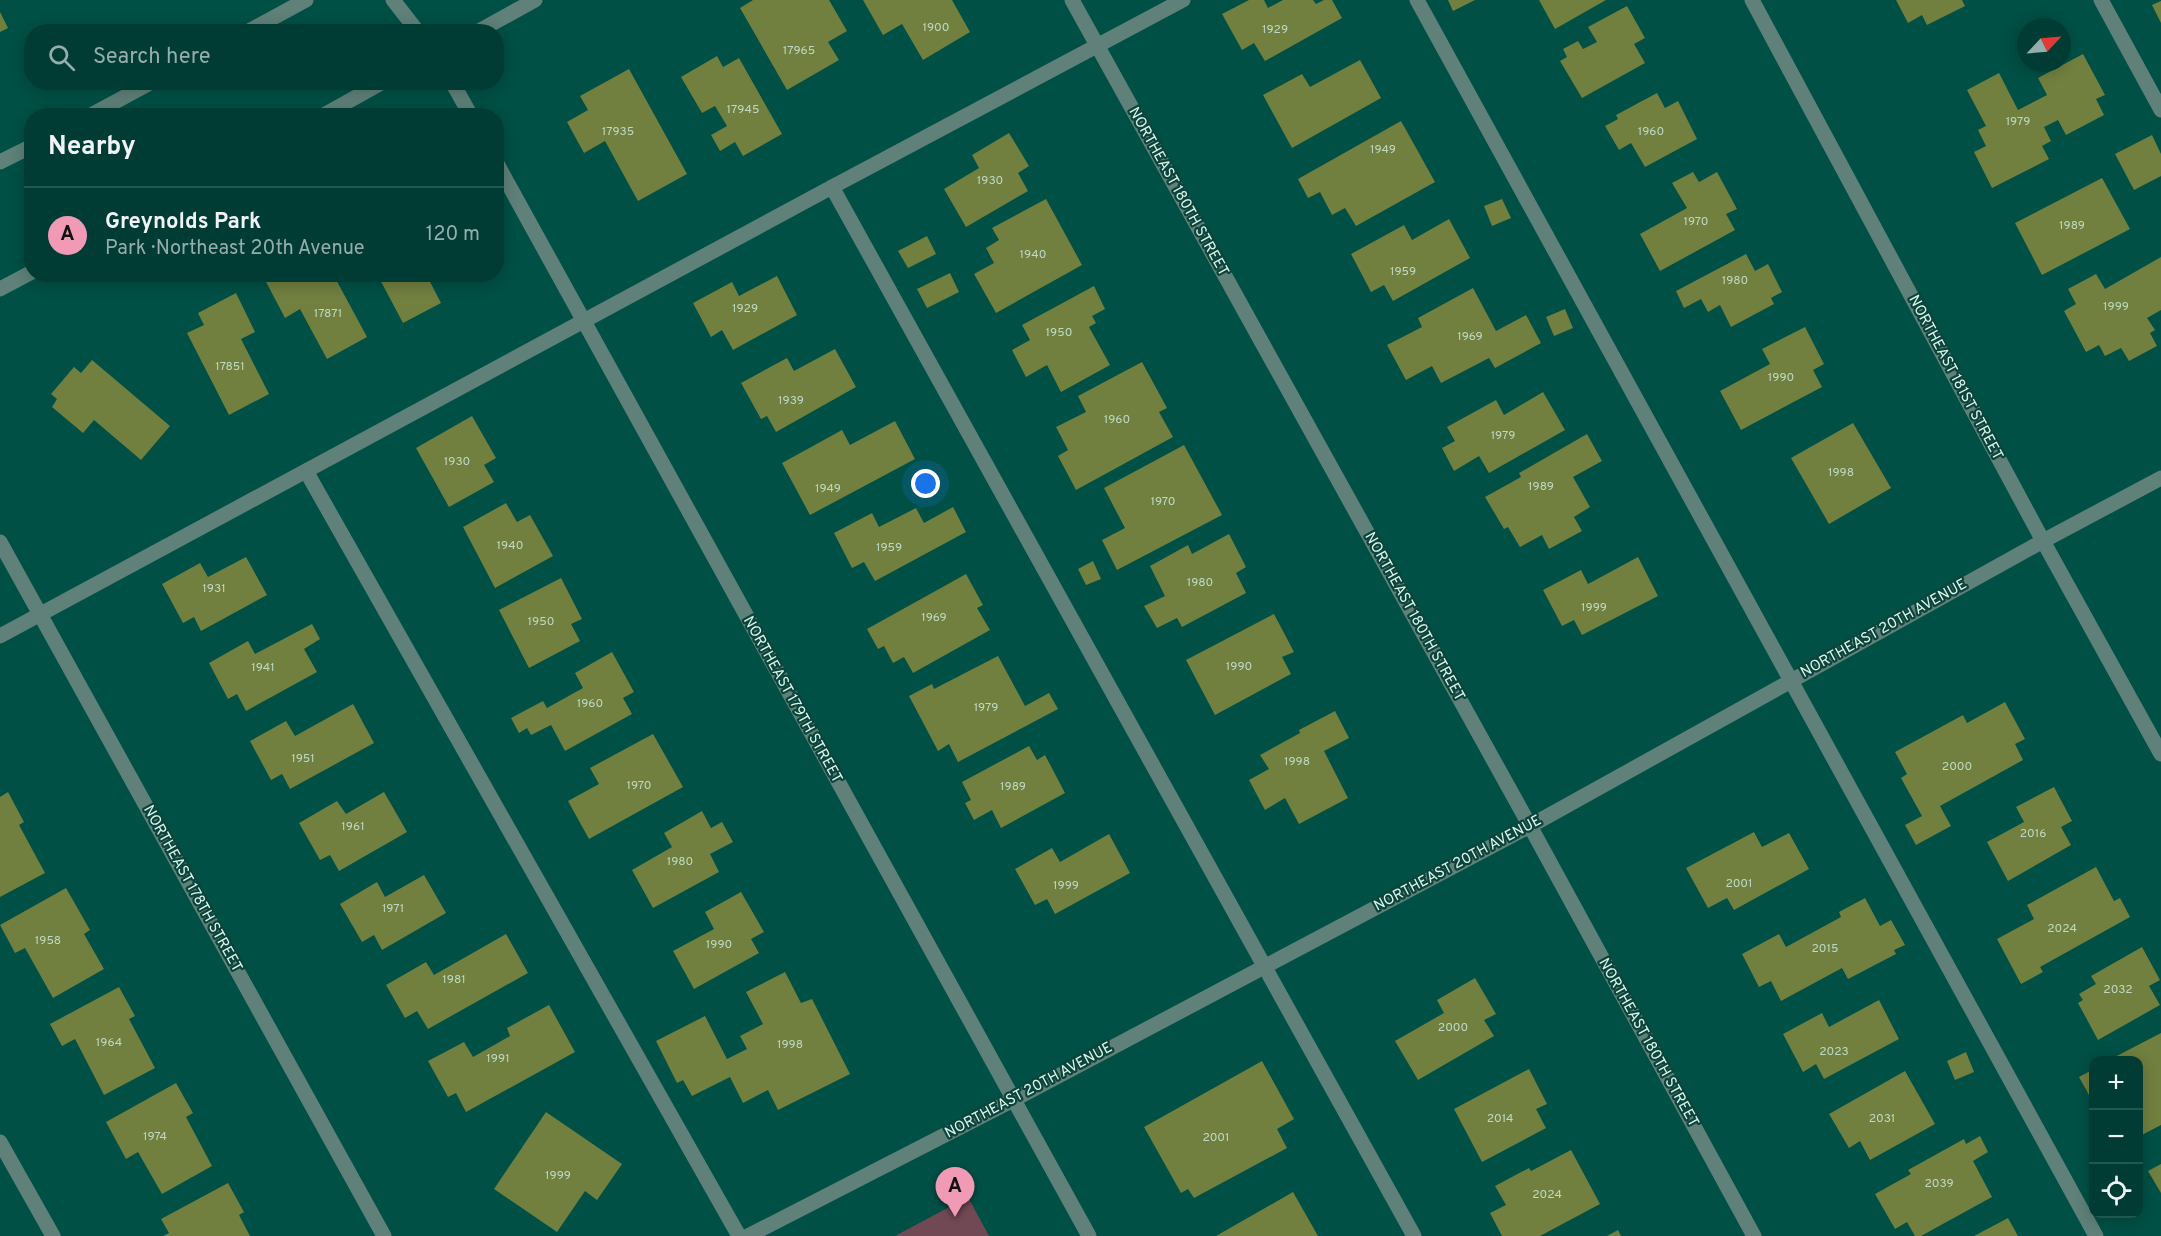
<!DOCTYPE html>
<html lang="en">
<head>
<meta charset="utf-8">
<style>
	:root { --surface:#003c34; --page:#0e4740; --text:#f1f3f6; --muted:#95adac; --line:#22564f; --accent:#f09ab5 }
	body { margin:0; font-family:Overpass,sans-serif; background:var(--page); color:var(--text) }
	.controls { position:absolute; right:18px; bottom:18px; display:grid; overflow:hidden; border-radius:12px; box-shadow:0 3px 15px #0003 }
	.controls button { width:54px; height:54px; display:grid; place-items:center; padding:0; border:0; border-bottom:2px solid var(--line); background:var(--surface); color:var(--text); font:30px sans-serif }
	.compass { position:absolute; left:2017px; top:18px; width:54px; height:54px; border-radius:50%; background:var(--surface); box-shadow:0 3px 15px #0003; rotate:64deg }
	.you { position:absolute; left:926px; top:484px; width:21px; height:21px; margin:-15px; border:4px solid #fff; border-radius:50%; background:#1a73e8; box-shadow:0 0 0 9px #1a73e833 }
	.badge { display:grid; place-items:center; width:39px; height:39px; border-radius:50%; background:var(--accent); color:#111; font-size:20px; font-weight:700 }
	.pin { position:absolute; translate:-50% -50px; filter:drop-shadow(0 2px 3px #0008) }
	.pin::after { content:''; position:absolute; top:32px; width:21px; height:18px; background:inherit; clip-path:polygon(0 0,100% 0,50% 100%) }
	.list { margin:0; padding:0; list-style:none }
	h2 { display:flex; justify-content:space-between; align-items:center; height:78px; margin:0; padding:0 24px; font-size:26px }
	h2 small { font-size:20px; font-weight:400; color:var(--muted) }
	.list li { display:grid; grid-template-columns:39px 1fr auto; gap:18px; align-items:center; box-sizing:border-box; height:96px; padding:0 24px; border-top:2px solid var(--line) }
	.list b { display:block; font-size:22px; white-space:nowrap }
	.list p { margin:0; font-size:20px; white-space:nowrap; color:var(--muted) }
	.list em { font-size:20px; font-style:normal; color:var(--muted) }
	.icon { flex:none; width:33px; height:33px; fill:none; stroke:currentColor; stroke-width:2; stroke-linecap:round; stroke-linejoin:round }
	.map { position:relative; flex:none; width:2161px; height:1236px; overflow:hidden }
	.search { position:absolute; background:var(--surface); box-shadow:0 3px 15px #0003; left:24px; top:24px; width:480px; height:66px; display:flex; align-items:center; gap:15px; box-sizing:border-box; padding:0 21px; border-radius:24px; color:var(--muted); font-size:22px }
	.panel { position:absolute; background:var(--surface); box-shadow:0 3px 15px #0003; left:24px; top:108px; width:480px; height:174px; border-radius:24px }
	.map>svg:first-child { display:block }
	.green { fill:#704955 }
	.building { fill:#717f3f }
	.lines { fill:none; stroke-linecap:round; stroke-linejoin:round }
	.minor { stroke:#5f8179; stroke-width:15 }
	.labels { text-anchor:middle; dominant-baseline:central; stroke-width:4.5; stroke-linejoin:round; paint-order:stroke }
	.number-label { font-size:12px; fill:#bdd9c3 }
	.street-label { font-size:15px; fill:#d6f7ef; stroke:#0d433a }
</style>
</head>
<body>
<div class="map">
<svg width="2161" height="1236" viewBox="0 0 2161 1236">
	<rect width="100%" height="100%" fill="#005045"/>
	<path class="green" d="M968 1197 989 1236H895Z"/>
	<g class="building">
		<path d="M753 0H829L847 31 828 42 839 60 787 90 740 8Z"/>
		<path d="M863 0H952L970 32 923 60 902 24 883 35Z"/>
		<path d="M1249 0H1264L1268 8 1283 0H1313L1316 4 1324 0H1332L1342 18 1265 61 1254 43 1242 50 1222 14Z"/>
		<path d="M1448 0H1475L1453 11Z"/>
		<path d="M1539 0H1606L1555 29Z"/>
		<path d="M1896 0H1962L1965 6 1927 25 1922 15 1908 23Z"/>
		<path d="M2161 1V23L2152 5Z"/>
		<path d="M1627 6 1645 38 1634 44 1645 63 1582 98 1560 61 1567 57 1563 49 1578 41 1583 49 1597 42 1588 27Z"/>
		<path d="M0 12 8 28 0 32Z"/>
		<path d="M2083 54 2105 95 2096 99 2104 115 2066 135 2058 120 2044 127 2051 141 2042 146 2049 159 1992 188 1974 152 1986 146 1978 130 1986 126 1967 90 1999 73 2018 110 2047 95 2038 78Z"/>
		<path d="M717 56 723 67 739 58 782 134 743 156 735 142 720 151 711 135 727 126 715 106 702 113 681 77Z"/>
		<path d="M1360 60 1381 98 1292 148 1263 95 1302 74 1310 87Z"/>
		<path d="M629 69 687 174 638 201 605 141 584 153 567 122 588 110 580 96Z"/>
		<path d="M1657 93 1665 108 1678 101 1697 139 1645 167 1631 143 1619 150 1605 126 1618 119 1616 115Z"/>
		<path d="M1401 121 1435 182 1356 226 1345 208 1332 215 1320 192 1308 198 1298 179Z"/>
		<path d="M1009 133 1029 166 1018 173 1028 191 966 227 944 189 979 168 972 155Z"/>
		<path d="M2152 135 2161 154V176L2134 190 2115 154Z"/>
		<path d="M1693 172 1699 182 1717 172 1737 209 1726 214 1735 230 1660 271 1640 234 1687 208 1672 183Z"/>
		<path d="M2102 178 2130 229 2042 275 2015 223Z"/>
		<path d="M1046 199 1082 265 996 313 974 274 994 263 986 248 999 240 992 228Z"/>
		<path d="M1502 199 1511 218 1492 226 1484 206Z"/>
		<path d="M1449 219 1470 258 1393 301 1384 285 1371 292 1351 254 1404 225 1412 240Z"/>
		<path d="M927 236 936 254 908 268 898 251Z"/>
		<path d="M1746 254 1755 271 1768 264 1782 292 1771 298 1774 304 1731 327 1720 305 1708 312 1701 299 1684 308 1676 291Z"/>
		<path d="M2161 257V310L2147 318 2155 330 2150 333 2157 346 2129 361 2121 348 2105 356 2099 345 2086 352 2064 311 2076 304 2068 289 2096 274 2105 289Z"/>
		<path d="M950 273 959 292 927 308 917 289Z"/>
		<path d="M270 274H333L367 337 327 359 300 309 285 318 264 278Z"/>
		<path d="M377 274H426L441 303 403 323Z"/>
		<path d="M777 276 797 315 733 350 722 330 711 337 693 303 732 282 739 296Z"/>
		<path d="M1094 286 1105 309 1092 316 1096 323 1089 327 1110 365 1061 392 1047 365 1026 377 1012 350 1030 340 1022 325Z"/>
		<path d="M1473 288 1496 331 1526 315 1541 343 1495 368 1489 358 1441 383 1432 366 1406 380 1387 345 1422 327 1418 318Z"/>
		<path d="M236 293 255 332 241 339 269 394 229 415 187 333 204 325 198 313Z"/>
		<path d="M1565 309 1573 328 1554 336 1546 317Z"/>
		<path d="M1805 327 1824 364 1813 370 1822 387 1741 430 1720 391 1770 364 1762 349Z"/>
		<path d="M835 349 856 387 776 432 767 416 761 419 741 383 787 358 794 371Z"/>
		<path d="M92 360 170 426 141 460 94 420 83 433 52 407 57 399 51 394 74 367 81 373Z"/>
		<path d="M1142 362 1167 408 1159 412 1173 437 1076 490 1058 456 1068 450 1056 427 1086 412 1078 396Z"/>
		<path d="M1543 392 1565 430 1489 473 1479 456 1454 471 1442 448 1455 441 1447 427 1496 400 1504 415Z"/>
		<path d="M472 416 496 458 484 465 494 482 449 507 416 448Z"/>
		<path d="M895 421 915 459 810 515 782 463 842 430 850 445Z"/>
		<path d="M1853 423 1891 488 1829 524 1791 458Z"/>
		<path d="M1587 434 1602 461 1573 477 1590 507 1574 517 1582 531 1549 549 1542 535 1520 547 1508 527 1504 529 1485 497 1521 477 1519 473Z"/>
		<path d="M1184 445 1222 515 1117 570 1102 540 1125 528 1104 488Z"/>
		<path d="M506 503 517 522 530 515 553 556 495 588 463 527Z"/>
		<path d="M953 507 966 532 875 581 864 562 852 568 834 533 872 513 879 527 916 508 924 523Z"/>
		<path d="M1229 534 1246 567 1236 573 1246 593 1182 627 1177 618 1157 628 1144 606 1165 596 1150 566 1188 545 1192 554Z"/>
		<path d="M246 557 267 595 201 631 194 617 183 623 162 584 200 563 208 577Z"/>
		<path d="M1638 557 1658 596 1582 635 1574 620 1562 626 1543 590 1581 570 1588 584Z"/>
		<path d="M1093 561 1101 579 1086 585 1078 569Z"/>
		<path d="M966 574 983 605 977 608 990 630 913 673 904 657 893 663 884 646 878 649 867 629Z"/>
		<path d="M561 578 582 619 571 624 580 641 529 668 499 610Z"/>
		<path d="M1274 614 1294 652 1282 657 1291 674 1215 715 1186 660Z"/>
		<path d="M312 624 320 639 304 649 317 672 246 711 237 694 228 699 209 663 248 641 255 654Z"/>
		<path d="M612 652 634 692 623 698 632 714 565 751 551 725 531 735 527 728 519 733 511 718 543 701 547 708 583 688 575 673Z"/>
		<path d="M998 656 1025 706 1049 693 1058 709 958 762 949 744 938 751 909 696 932 684 934 689Z"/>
		<path d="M2005 702 2025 739 2015 744 2023 760 1940 806 1951 826 1916 845 1905 825 1922 816 1901 778 1907 774 1895 752 1963 715 1967 723Z"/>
		<path d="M353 704 374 743 290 789 282 774 271 780 250 741 286 721 295 736Z"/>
		<path d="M1335 711 1349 738 1324 751 1348 798 1299 824 1285 798 1265 810 1249 780 1269 769 1260 755 1300 733 1299 730Z"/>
		<path d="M653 734 683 787 589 839 568 801 599 784 590 768Z"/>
		<path d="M1029 746 1037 760 1045 755 1065 793 1001 828 992 810 974 820 965 803 971 800 962 782Z"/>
		<path d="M2054 787 2072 821 2061 827 2071 845 2008 881 1987 842 2024 822 2016 807Z"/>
		<path d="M8 792 24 822 19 825 45 873 0 897V797Z"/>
		<path d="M384 792 407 832 339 871 330 855 320 860 299 823 337 801 346 814Z"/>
		<path d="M702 811 711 828 722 822 733 842 710 854 719 872 653 908 632 870 672 847 664 833Z"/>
		<path d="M1754 832 1762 847 1789 833 1809 869 1734 910 1727 898 1708 908 1686 868Z"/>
		<path d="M1109 834 1130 873 1055 914 1047 899 1035 905 1015 869 1052 848 1060 862Z"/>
		<path d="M2096 867 2114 901 2120 898 2130 917 2040 967 2043 972 2021 984 1997 939 2034 919 2027 905Z"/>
		<path d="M424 875 446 913 382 950 374 935 362 942 340 904 377 882 385 897Z"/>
		<path d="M66 888 90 930 84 934 104 969 53 998 25 948 15 953 0 925Z"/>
		<path d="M741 892 764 932 751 939 759 953 694 989 673 951 714 929 705 912Z"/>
		<path d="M1865 898 1880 926 1891 920 1905 945 1894 950 1896 954 1848 979 1842 968 1781 1001 1771 981 1759 987 1742 954 1779 934 1786 947 1841 917 1839 912Z"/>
		<path d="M506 934 528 973 428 1029 417 1011 405 1018 386 985 426 962 434 975Z"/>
		<path d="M2142 947 2160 980 2149 986 2160 1005 2098 1040 2078 1003 2083 1000 2079 994 2096 984 2091 976Z"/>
		<path d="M785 972 801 1003 812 999 850 1074 778 1110 768 1090 743 1103 730 1077 692 1096 683 1080 677 1083 656 1041 705 1016 727 1059 747 1049 740 1036 763 1024 746 992Z"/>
		<path d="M1475 978 1496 1014 1484 1020 1494 1036 1418 1080 1395 1041 1444 1013 1437 1000Z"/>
		<path d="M119 987 135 1016 129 1019 155 1068 104 1095 75 1039 62 1046 50 1024Z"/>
		<path d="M1879 1000 1899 1039 1824 1079 1816 1064 1803 1072 1783 1034 1822 1013 1829 1027Z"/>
		<path d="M549 1005 575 1052 466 1112 456 1093 448 1097 428 1061 464 1042 473 1057 510 1036 507 1028Z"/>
		<path d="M2161 1033V1125L2138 1137V1060H2109Z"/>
		<path d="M1966 1052 1974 1072 1955 1080 1947 1061Z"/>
		<path d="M1262 1061 1294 1119 1277 1129 1287 1148 1194 1198 1188 1189 1181 1193 1144 1127Z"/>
		<path d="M1529 1069 1547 1104 1536 1109 1546 1128 1482 1162 1454 1109Z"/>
		<path d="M2094 1069V1104L2079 1077Z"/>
		<path d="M1905 1071 1935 1124 1870 1160 1860 1141 1849 1148 1829 1114Z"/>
		<path d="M176 1083 193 1113 186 1117 212 1166 162 1194 138 1152 126 1159 106 1122Z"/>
		<path d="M546 1112 622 1164 597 1200 585 1191 557 1232 494 1189Z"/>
		<path d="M1980 1136 1988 1152 1973 1161 1992 1197 1921 1236H1915L1907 1222 1895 1229 1875 1194 1911 1174 1908 1170 1964 1139 1966 1144Z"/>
		<path d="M1571 1150 1600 1204 1540 1236H1502L1490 1213 1506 1205 1495 1186 1529 1168 1531 1171Z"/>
		<path d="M2161 1164V1193L2148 1171Z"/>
		<path d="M228 1183 244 1212 239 1215 250 1236H163L169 1233 161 1219Z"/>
		<path d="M1293 1192 1318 1236H1216Z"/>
		<path d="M2008 1218 2018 1236H1974Z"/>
		<path d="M1618 1230 1621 1236H1607Z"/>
	</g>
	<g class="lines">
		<g class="minor">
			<path d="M393 0 418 32"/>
			<path d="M1072 0 1530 826 1754 1236"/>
			<path d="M1417 0 2096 1236"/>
			<path d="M1752 0 2043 541 2161 754"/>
			<path d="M2101 0 2161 110"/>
			<path d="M247 32 306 0"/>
			<path d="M477 32 535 0"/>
			<path d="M452 82 471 116"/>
			<path d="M89 116 152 82"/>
			<path d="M322 116 383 82"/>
			<path d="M0 162 32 146"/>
			<path d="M496 162 1089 1236"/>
			<path d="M832 187 1414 1236"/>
			<path d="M0 289 32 272"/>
			<path d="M306 471 739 1236"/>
			<path d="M0 542 384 1236"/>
			<path d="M0 636 832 187 1183 0"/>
			<path d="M0 1142 53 1236"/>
			<path d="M748 1236 1013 1100 1530 826 2043 541 2161 478"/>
		</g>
	</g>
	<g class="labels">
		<g class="number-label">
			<text x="936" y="28">1900</text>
			<text x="1275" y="30">1929</text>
			<text x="799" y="51">17965</text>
			<text x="743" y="110">17945</text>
			<text x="2018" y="122">1979</text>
			<text x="618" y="132">17935</text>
			<text x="1651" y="132">1960</text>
			<text x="1383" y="150">1949</text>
			<text x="990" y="181">1930</text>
			<text x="1696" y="222">1970</text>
			<text x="2072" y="226">1989</text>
			<text x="1033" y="255">1940</text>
			<text x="1403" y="272">1959</text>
			<text x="1735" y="281">1980</text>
			<text x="2116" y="307">1999</text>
			<text x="745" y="309">1929</text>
			<text x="328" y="314">17871</text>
			<text x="1059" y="333">1950</text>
			<text x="1470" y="337">1969</text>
			<text x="230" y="367">17851</text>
			<text x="1781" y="378">1990</text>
			<text x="791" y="401">1939</text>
			<text x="1117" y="420">1960</text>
			<text x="1503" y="436">1979</text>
			<text x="457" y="462">1930</text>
			<text x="1841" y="473">1998</text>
			<text x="1541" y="487">1989</text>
			<text x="828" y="489">1949</text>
			<text x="1163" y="502">1970</text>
			<text x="510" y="546">1940</text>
			<text x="889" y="548">1959</text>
			<text x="1200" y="583">1980</text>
			<text x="214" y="589">1931</text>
			<text x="1594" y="608">1999</text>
			<text x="934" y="618">1969</text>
			<text x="541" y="622">1950</text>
			<text x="1239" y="667">1990</text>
			<text x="263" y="668">1941</text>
			<text x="590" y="704">1960</text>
			<text x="986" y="708">1979</text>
			<text x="303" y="759">1951</text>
			<text x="1297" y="762">1998</text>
			<text x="1957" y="767">2000</text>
			<text x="639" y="786">1970</text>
			<text x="1013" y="787">1989</text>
			<text x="353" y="827">1961</text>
			<text x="2033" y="834">2016</text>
			<text x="680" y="862">1980</text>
			<text x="1739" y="884">2001</text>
			<text x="1066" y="886">1999</text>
			<text x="393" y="909">1971</text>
			<text x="2062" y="929">2024</text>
			<text x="48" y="941">1958</text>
			<text x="719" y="945">1990</text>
			<text x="1825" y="949">2015</text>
			<text x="454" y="980">1981</text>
			<text x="2118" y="990">2032</text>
			<text x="1453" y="1028">2000</text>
			<text x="109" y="1043">1964</text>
			<text x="790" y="1045">1998</text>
			<text x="1834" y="1052">2023</text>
			<text x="498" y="1059">1991</text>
			<text x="1500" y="1119">2014</text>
			<text x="1882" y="1119">2031</text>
			<text x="155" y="1137">1974</text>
			<text x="1216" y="1138">2001</text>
			<text x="558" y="1176">1999</text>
			<text x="1939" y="1184">2039</text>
			<text x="1547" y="1195">2024</text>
		</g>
		<g class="street-label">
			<text transform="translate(1178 192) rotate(61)">NORTHEAST 180TH STREET</text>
			<text transform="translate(1955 378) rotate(62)">NORTHEAST 181ST STREET</text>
			<text transform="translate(1414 617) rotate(61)">NORTHEAST 180TH STREET</text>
			<text transform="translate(1884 629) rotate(-29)">NORTHEAST 20TH AVENUE</text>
			<text transform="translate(792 700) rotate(61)">NORTHEAST 179TH STREET</text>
			<text transform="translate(1458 864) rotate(-28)">NORTHEAST 20TH AVENUE</text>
			<text transform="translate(192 889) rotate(61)">NORTHEAST 178TH STREET</text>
			<text transform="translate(1648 1043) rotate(61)">NORTHEAST 180TH STREET</text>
			<text transform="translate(1029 1091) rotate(-28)">NORTHEAST 20TH AVENUE</text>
		</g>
	</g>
</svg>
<div class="controls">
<button>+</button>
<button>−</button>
<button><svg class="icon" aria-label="locate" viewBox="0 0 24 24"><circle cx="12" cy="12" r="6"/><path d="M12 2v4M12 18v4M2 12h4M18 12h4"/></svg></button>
</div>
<svg class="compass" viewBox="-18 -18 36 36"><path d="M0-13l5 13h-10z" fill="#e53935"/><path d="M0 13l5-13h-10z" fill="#95adac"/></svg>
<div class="you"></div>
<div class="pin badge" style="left:955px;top:1217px">A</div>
<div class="search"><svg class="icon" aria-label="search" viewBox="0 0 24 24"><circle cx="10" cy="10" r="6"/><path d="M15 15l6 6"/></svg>Search here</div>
<section class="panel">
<h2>Nearby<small></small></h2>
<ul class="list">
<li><span class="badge">A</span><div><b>Greynolds Park</b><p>Park · Northeast 20th Avenue</p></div><em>120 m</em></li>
</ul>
</section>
</div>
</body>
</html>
